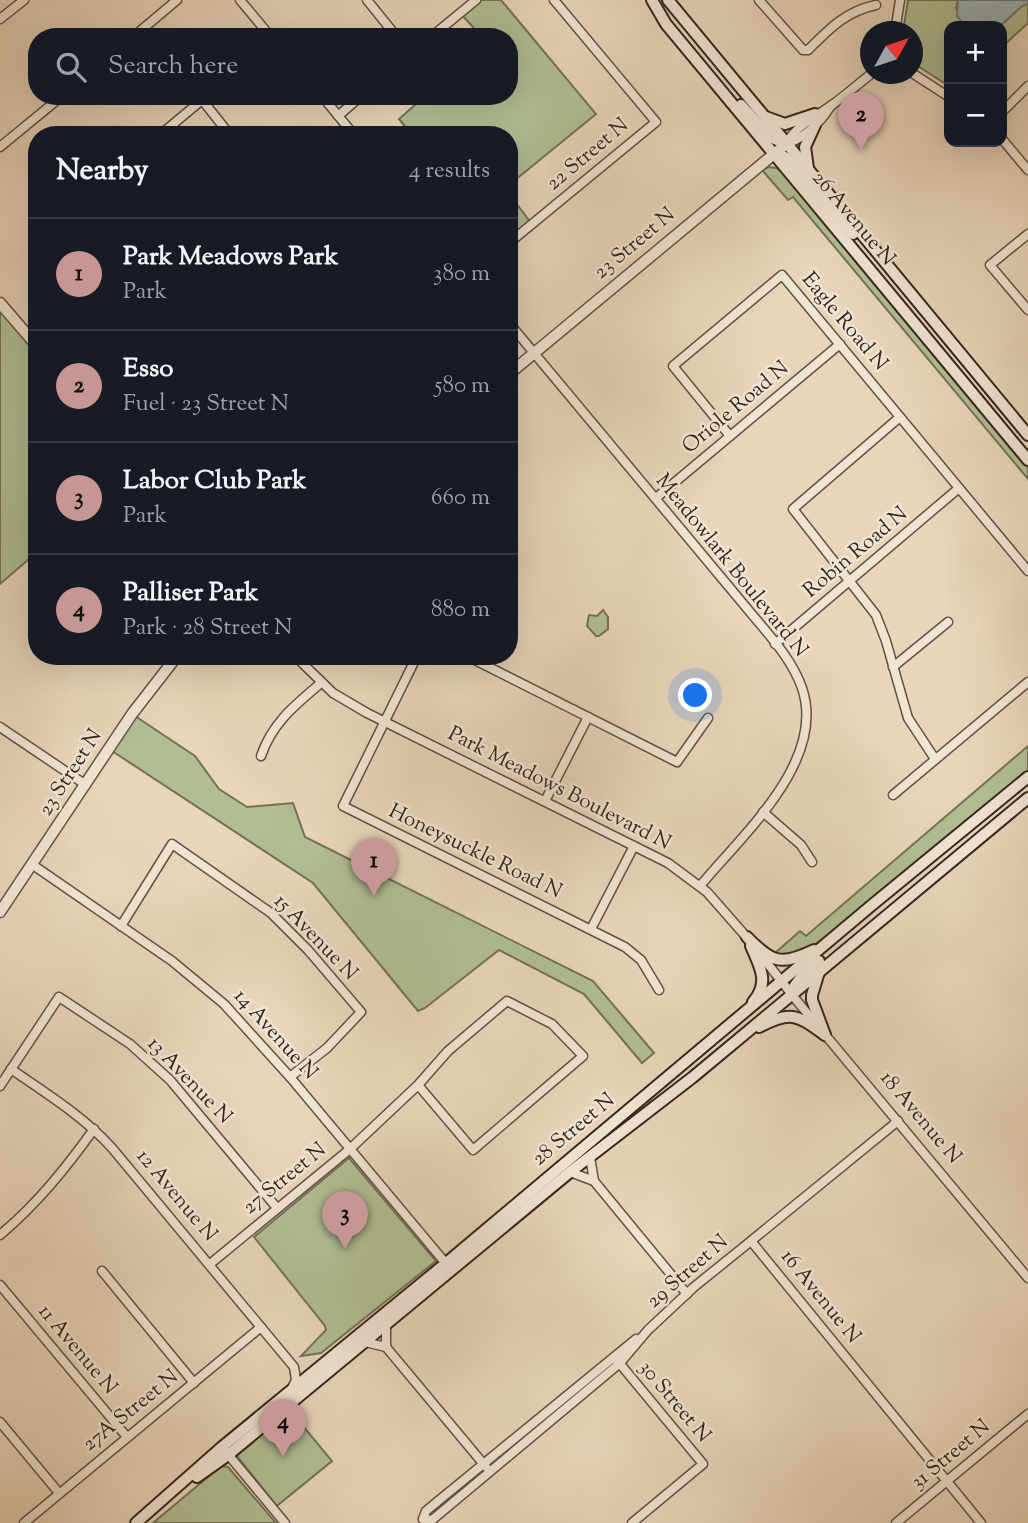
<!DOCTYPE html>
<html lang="en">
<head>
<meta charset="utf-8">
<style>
	:root { --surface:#171b24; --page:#242831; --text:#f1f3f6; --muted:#9ea1a6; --line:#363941; --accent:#c59692 }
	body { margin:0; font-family:"Sorts Mill Goudy",serif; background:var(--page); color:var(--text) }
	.controls { position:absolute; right:21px; top:21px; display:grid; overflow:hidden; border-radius:14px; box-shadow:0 7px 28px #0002 }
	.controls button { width:63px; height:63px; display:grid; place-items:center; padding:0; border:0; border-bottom:2px solid var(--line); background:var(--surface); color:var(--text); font:35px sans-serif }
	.compass { position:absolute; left:860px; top:21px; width:63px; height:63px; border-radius:50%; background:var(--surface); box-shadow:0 7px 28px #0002; rotate:50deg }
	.you { position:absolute; left:696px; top:696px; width:24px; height:24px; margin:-18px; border:5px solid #fff; border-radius:50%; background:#1a73e8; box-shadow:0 0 0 10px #1a73e833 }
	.badge { display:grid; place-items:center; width:46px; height:46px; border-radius:50%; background:var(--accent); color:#111; font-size:23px; font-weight:700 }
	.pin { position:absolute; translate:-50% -58px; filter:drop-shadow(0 2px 4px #0008) }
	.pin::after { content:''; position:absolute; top:37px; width:24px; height:21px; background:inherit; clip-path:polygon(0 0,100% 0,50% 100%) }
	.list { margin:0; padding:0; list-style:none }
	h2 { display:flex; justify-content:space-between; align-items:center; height:91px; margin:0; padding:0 28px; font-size:30px }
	h2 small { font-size:23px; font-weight:400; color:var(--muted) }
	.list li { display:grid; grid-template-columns:46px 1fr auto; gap:21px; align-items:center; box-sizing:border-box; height:112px; padding:0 28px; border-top:2px solid var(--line) }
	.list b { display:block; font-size:26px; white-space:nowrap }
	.list p { margin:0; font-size:23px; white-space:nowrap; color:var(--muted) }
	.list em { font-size:23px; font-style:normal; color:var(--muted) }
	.icon { flex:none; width:38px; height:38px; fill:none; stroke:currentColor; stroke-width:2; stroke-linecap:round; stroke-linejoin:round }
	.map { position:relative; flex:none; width:1028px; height:1523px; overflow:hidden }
	.search { position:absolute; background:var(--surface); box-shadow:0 7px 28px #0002; left:28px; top:28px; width:490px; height:77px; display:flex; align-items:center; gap:18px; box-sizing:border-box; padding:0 24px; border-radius:28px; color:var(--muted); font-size:26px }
	.panel { position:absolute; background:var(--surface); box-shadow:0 7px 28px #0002; left:28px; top:126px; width:490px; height:539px; border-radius:28px }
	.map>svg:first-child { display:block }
	.green { fill:#b1be94; stroke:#727258; stroke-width:2 }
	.water { fill:#9ab6b9; stroke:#717c7b; stroke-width:2 }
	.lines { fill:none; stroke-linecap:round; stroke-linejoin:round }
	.minor-casing { stroke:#615244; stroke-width:11 }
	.tertiary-casing { stroke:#615244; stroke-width:13 }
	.secondary-casing { stroke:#34261d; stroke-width:14 }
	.minor { stroke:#f1e4d2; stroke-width:8 }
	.tertiary { stroke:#f1e4d2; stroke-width:10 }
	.secondary { stroke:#f1e4d2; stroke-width:10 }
	.labels { text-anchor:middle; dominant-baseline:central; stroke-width:5; stroke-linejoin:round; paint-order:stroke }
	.street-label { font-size:21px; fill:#34261d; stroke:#f1e4d2 }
</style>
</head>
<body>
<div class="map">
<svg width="1028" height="1523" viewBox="0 0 1028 1523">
	<rect width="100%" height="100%" fill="#e9d5ba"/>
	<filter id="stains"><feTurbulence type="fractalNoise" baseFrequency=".00286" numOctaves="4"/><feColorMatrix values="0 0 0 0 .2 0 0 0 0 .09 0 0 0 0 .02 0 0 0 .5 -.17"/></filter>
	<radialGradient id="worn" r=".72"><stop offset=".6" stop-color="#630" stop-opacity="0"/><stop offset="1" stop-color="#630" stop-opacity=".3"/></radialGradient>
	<g class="green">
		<path d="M476 0H501L596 114 509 185V135H412L399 119 425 96H509V37H482L460 13Z"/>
		<path d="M908 0H958L956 8 965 26H949V86L913 63 912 32H903Z"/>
		<path d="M1028 3V23L1002 47 1000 26 1021 7Z"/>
		<path d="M768 167 776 168 786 174 1028 460V479L793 197 788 200 762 170Z"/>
		<path d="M509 194 532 224 509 243Z"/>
		<path d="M0 303 37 346V552L0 584Z"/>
		<path d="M603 610 608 617V629L599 636H596L587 626 589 615 597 616Z"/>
		<path d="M132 714 195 756 219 789 247 807 293 803 305 837 593 981 654 1053 642 1063 584 994 499 950 425 1008 418 1011 313 883 109 749Z"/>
		<path d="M1028 746V772L827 936 810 948 791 957 774 954 800 931 806 936Z"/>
		<path d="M349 1158 436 1261 321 1353 301 1356 326 1330 325 1326 254 1237Z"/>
		<path d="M288 1408 332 1461 278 1505H276L237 1456 239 1450Z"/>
		<path d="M221 1466 228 1467 276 1523H153Z"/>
	</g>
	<path class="water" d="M958 0H1028V3L1021 7 1000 26H965L957 16Z"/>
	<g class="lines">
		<defs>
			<g id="minor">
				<path d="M240 0 271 37"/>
				<path d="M367 0 397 37"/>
				<path d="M759 0 803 50H808C829 29 846 11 876 5"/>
				<path d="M0 19 24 0"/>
				<path d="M895 32 900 0"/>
				<path d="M133 37 177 0"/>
				<path d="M431 37 476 0"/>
				<path d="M912 73 949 97"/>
				<path d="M199 96 230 135"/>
				<path d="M322 96 354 135"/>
				<path d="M1002 112 1028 86"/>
				<path d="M338 116 361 96"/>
				<path d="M160 135 202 100"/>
				<path d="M1002 139 1028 170"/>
				<path d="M786 144C796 125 816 117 832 105 845 96 858 84 871 74"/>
				<path d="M786 144C803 139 821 122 830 107"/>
				<path d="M0 147 62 96"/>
				<path d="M1028 234 990 265 1028 310"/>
				<path d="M509 243 656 122 554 0"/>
				<path d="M509 323 750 612C769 635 792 659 802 688 827 761 742 835 700 886"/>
				<path d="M900 417 793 509 876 615 886 641 908 718 935 759"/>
				<path d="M730 436 673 366 782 275 1028 571"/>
				<path d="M656 498 840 344"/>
				<path d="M775 644 959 488"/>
				<path d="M295 656 333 693 367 713 668 863 707 892 750 941"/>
				<path d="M417 656 343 806 625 947 641 960 659 990"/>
				<path d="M467 656 677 762 708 718"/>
				<path d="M893 667 948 622"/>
				<path d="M0 727 86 785"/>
				<path d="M261 756C272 723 295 705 321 683"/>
				<path d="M893 795 1028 682"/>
				<path d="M545 801 588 717"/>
				<path d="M763 812 801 845 812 862"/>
				<path d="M33 865 172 961 224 1004 290 1077 448 1266"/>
				<path d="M121 926 172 844 271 913 308 950 361 1012 327 1048 290 1077"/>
				<path d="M591 929 634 846"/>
				<path d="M760 954 797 1001 1028 1278"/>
				<path d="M11 1069C47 1094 83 1116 112 1148L294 1367 296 1380 293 1386"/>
				<path d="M0 1086 59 997 130 1044 170 1080 277 1208"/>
				<path d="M898 1121 751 1241 981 1523"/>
				<path d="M590 1157 594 1181 687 1294"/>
				<path d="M570 1172 594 1181"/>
				<path d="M0 1235C37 1204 66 1168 94 1129"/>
				<path d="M210 1264 350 1149 418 1085 448 1051 507 1001 552 1024 583 1056 473 1150 418 1085"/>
				<path d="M102 1271 194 1383"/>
				<path d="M0 1285 127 1437"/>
				<path d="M386 1325V1347"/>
				<path d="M365 1342 386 1347 486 1467"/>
				<path d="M616 1359 703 1464 632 1523"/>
				<path d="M0 1422 59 1493"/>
				<path d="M226 1452 285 1523"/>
				<path d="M423 1519 432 1520 620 1363 648 1330 694 1287 751 1241"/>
				<path d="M423 1519 426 1511 636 1339"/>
				<path d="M24 1523 261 1327"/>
				<path d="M896 1523 1028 1414"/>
			</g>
			<g id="tertiary">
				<path d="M0 303 37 346"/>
				<path d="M509 374 786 144"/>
				<path d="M0 912 132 714 177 656"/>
			</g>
			<g id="secondary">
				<path d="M652 0 666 24 1028 460"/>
				<path d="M668 0 1028 435"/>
				<path d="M741 105 769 136 783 143"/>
				<path d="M766 117 785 124 815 114"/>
				<path d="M773 153 780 154 786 158 853 234"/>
				<path d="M808 168 805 147 815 125"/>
				<path d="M747 937C772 963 781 966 814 950"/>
				<path d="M751 946C760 967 770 982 753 1002"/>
				<path d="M819 972 812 995V1000L825 1035"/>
				<path d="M794 987 802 976 819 961"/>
				<path d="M759 1027C792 1010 797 1015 825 1035"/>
				<path d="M197 1477 228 1455 570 1172 693 1077 1028 798"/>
				<path d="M136 1523 222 1447 445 1264 872 905 1028 777"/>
			</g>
		</defs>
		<use href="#minor" class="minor-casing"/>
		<use href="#tertiary" class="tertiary-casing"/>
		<use href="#secondary" class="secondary-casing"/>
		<use href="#minor" class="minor"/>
		<use href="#tertiary" class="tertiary"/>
		<use href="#secondary" class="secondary"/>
	</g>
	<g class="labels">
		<g class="street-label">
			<text transform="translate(588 155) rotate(-40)">22 Street N</text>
			<text transform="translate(853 219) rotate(50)">26 Avenue N</text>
			<text transform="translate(635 244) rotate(-40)">23 Street N</text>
			<text transform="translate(844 322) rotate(50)">Eagle Road N</text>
			<text transform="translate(736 408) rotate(-40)">Oriole Road N</text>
			<text transform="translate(856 553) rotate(-40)">Robin Road N</text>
			<text transform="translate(731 566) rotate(51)">Meadowlark Boulevard N</text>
			<text transform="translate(71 773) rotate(-57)">23 Street N</text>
			<text transform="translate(559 789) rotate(27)">Park Meadows Boulevard N</text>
			<text transform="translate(475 852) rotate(26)">Honeysuckle Road N</text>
			<text transform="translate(315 938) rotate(46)">15 Avenue N</text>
			<text transform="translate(275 1035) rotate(48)">14 Avenue N</text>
			<text transform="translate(189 1081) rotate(46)">13 Avenue N</text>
			<text transform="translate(920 1118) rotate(50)">18 Avenue N</text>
			<text transform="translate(574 1130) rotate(-40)">28 Street N</text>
			<text transform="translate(285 1179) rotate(-39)">27 Street N</text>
			<text transform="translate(176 1196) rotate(50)">12 Avenue N</text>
			<text transform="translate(688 1272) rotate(-41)">29 Street N</text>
			<text transform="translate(820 1297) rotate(51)">16 Avenue N</text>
			<text transform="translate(77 1350) rotate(50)">11 Avenue N</text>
			<text transform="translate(674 1402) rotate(50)">30 Street N</text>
			<text transform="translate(131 1411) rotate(-39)">27A Street N</text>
			<text transform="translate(951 1455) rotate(-40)">31 Street N</text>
		</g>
	</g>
	<rect width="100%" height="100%" filter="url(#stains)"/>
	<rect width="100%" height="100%" fill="url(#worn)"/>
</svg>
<div class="controls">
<button>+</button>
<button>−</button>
</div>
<svg class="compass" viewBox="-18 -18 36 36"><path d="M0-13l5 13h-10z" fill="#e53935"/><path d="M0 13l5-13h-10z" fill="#9ea1a6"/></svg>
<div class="you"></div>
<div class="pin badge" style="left:374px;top:896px">1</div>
<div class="pin badge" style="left:861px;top:150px">2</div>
<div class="pin badge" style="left:345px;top:1249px">3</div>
<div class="pin badge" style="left:283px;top:1457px">4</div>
<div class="search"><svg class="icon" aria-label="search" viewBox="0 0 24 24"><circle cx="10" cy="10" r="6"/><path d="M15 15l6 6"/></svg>Search here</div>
<section class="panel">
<h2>Nearby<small>4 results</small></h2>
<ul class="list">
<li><span class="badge">1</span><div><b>Park Meadows Park</b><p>Park</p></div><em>380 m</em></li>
<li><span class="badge">2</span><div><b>Esso</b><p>Fuel · 23 Street N</p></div><em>580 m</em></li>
<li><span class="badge">3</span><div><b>Labor Club Park</b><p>Park</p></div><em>660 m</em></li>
<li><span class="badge">4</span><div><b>Palliser Park</b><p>Park · 28 Street N</p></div><em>880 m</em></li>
</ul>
</section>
</div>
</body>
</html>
